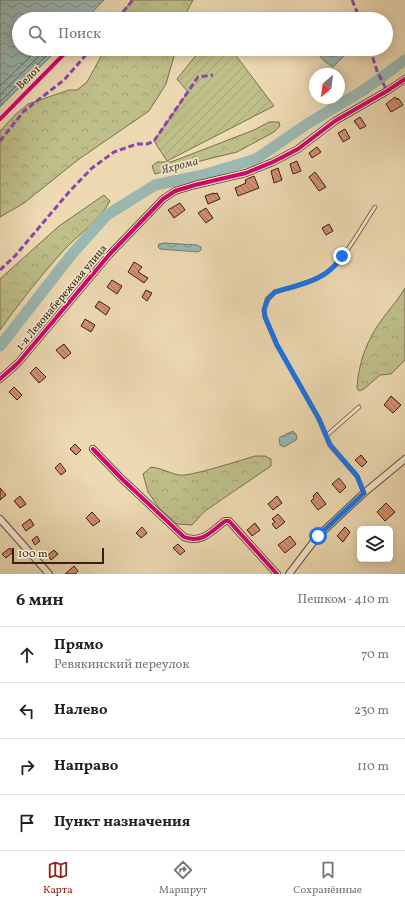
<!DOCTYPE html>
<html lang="ru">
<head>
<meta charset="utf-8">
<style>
	:root { --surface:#fff; --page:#f2f2f2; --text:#222; --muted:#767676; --line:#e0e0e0; --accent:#8f2418 }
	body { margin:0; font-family:Vollkorn,serif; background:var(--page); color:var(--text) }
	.controls { position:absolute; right:12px; bottom:12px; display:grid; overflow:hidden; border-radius:6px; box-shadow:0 2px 10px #0003 }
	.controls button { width:36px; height:36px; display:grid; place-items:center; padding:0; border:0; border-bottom:1px solid var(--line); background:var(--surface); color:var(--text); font:20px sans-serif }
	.compass { position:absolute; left:309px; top:68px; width:36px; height:36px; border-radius:50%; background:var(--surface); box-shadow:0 2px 10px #0003; rotate:208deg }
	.scale { position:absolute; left:12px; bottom:10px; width:92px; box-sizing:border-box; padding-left:4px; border:2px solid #362113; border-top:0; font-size:11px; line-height:14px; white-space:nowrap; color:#362113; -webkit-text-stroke:3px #f3e6cd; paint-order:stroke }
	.stop { position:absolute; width:12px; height:12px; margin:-9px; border:3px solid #1a73e8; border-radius:50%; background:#fff }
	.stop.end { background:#1a73e8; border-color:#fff; box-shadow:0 1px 4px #0008 }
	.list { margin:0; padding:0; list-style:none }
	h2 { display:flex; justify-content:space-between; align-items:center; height:52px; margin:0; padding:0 16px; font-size:17px }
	h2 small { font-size:13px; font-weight:400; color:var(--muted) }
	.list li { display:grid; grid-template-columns:26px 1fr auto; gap:12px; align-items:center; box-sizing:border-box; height:56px; padding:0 16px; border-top:1px solid var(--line) }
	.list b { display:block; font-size:15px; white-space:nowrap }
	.list p { margin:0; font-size:13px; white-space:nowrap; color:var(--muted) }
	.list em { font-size:13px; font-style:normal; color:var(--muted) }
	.icon { flex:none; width:22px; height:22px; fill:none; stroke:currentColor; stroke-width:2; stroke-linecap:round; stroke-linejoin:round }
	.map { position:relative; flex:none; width:405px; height:574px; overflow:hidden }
	.search { position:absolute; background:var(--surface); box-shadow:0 2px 10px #0003; left:12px; right:12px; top:12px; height:44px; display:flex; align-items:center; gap:10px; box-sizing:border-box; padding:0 14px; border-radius:22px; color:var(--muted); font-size:15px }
	.sheet { height:276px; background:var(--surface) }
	nav { display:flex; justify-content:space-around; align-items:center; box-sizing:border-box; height:56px; border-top:1px solid var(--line); background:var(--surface); font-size:11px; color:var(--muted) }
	nav a { display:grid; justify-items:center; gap:2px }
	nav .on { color:var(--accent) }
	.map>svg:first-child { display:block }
	.forest { fill:url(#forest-crowns); stroke:#7a704e }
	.garden { fill:url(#garden-furrows); stroke:#7a704e }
	.water { fill:url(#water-waves); stroke:#727c73 }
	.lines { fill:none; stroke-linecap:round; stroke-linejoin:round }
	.shore { stroke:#686d63; stroke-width:1 }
	.river { stroke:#9ab9b3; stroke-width:11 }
	.building { fill:url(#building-back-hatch); stroke:#362113 }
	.lane-casing { stroke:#644f3b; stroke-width:4.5 }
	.street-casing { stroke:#644f3b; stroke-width:8 }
	.lane { stroke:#f3e6cd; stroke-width:3 }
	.street { stroke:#f3e6cd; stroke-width:6 }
	.quiet { stroke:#8e44ad; stroke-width:3; stroke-dasharray:6 3; stroke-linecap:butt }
	.cycleway-casing { stroke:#f3e6cd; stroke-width:6 }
	.cycleway { stroke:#d6006c; stroke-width:4 }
	.route { stroke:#1a73e8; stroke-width:5 }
	.labels { text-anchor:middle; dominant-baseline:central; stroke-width:3.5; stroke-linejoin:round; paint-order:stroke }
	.street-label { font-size:11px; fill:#362113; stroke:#f3e6cd }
	.water-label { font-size:12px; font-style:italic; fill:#544f43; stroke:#f3e6cd }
</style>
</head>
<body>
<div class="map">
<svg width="405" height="574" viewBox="0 0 405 574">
	<defs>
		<pattern id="forest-crowns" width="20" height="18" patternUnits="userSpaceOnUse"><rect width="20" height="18" fill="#bebe88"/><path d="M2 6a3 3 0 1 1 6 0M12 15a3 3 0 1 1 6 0" fill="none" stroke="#a4a374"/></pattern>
		<pattern id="garden-furrows" width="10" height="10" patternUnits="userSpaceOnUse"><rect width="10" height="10" fill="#bebe88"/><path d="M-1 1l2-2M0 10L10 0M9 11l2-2" fill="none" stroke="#a4a374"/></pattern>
		<pattern id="water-waves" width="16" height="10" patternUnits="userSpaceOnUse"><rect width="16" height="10" fill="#9ab9b3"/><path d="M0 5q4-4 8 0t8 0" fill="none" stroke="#7e9690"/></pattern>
		<pattern id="building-back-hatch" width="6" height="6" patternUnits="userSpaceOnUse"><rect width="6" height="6" fill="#d88f71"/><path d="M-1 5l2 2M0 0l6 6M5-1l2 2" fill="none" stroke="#b0745c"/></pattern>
	</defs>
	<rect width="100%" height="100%" fill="#edd9b2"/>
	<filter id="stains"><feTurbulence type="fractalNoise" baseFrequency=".005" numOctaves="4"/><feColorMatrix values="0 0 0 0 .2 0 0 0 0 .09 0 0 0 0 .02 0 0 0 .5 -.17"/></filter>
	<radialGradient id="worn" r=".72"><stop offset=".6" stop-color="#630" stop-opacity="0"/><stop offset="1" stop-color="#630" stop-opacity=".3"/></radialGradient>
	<g class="forest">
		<path d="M131 0H193L186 13 184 19H120Z"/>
		<path d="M105 49H176L166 84 149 111 79 159 24 203 0 217V131L16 114 28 104 69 90H77L87 82Z"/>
		<path d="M269 122H279L280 126 274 132 237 152 208 159 155 174 152 166 157 162H171L254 130Z"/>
		<path d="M104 195 110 201C99 221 79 234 64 250 41 275 20 302 0 330V279L59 226Z"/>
		<path d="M405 288V360L391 374 380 375 364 389 359 391 357 388C358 370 363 352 371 337 380 319 395 305 405 288Z"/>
		<path d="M255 456H265L271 459V466L205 511 192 525 177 524 159 508 148 492 143 474 151 467C161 468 169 473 179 475 190 477 241 460 255 456Z"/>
	</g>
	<path class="garden" d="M201 49H231L274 106 167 161 154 141 188 92 177 79Z"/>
	<g class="water">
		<path d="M0 0H104L86 19H19V49H58L0 107Z"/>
		<path d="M314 49H346L343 57 333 67 324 61Z"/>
		<path d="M164 243 197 245 201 247V250L198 252 160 249 158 247 159 244Z"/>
		<path d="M293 431 296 434 297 438 296 440 284 447 280 445 279 439 280 437Z"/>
	</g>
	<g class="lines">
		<g class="shore">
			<path d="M0 86 38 49"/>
			<path d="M0 95 46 49"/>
			<path d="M0 102 53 49"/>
		</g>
		<path class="river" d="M0 346 72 254 107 215 155 185 203 175 256 159 307 124 364 90 405 60"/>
	</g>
	<g class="building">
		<path d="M395 97 397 100 398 98 403 105 391 112 386 104Z"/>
		<path d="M360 117 366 126 360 129 354 121Z"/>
		<path d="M345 129 350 138 343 142 338 133Z"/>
		<path d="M317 147 321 152 312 158 309 153Z"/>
		<path d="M297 161 301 171 293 174 290 164Z"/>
		<path d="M278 168 282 180 274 183 271 171Z"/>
		<path d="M315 172 326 187 319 191 309 177Z"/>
		<path d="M254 176 259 188 238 196 235 188 246 183 245 180Z"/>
		<path d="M214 193V194L217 193 220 199 208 204 205 196Z"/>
		<path d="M180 203 185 210 174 218 168 210Z"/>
		<path d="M206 208 213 218 206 223 198 213Z"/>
		<path d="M329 224 333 231 326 235 322 228Z"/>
		<path d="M134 262 142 267 138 272 148 278 144 283 128 272Z"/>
		<path d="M112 280 122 286 117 294 107 287Z"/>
		<path d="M146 290 152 293 147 301 142 297Z"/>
		<path d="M99 301 110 308 106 315 95 307Z"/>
		<path d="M85 319 95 325 91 332 81 326Z"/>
		<path d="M64 344 71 353 64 359 56 350Z"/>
		<path d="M36 367 46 377 39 383 30 373Z"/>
		<path d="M14 387 22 395 17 400 9 392Z"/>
		<path d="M391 396 401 405 393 413 384 405Z"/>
		<path d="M75 444 81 450 76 455 70 449Z"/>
		<path d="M361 455 367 462 362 467 355 460Z"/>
		<path d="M60 463 66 471 61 475 55 468Z"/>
		<path d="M339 478 346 487 340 493 332 484Z"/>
		<path d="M0 488 6 495 0 500Z"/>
		<path d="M317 492 326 504 318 510 311 501 314 498 313 496Z"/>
		<path d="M20 496 26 504 20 508 14 501Z"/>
		<path d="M277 496 282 503 273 510 268 504Z"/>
		<path d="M386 503 395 512 385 521 377 512Z"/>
		<path d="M92 512 100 521 93 526 86 518Z"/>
		<path d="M278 514 285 522 276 529 272 524 275 522 272 519Z"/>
		<path d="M30 519 34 525 26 531 22 525Z"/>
		<path d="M255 523 260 530 252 536 247 530Z"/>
		<path d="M142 527 147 533 141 538 136 533Z"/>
		<path d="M345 527 350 532 343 542 337 536Z"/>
		<path d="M37 536 40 541 35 545 32 540Z"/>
		<path d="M290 536 296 544 285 553 278 545Z"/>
		<path d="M178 544 185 551 180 555 173 548Z"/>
		<path d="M10 548 13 552 6 558 2 554Z"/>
		<path d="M54 550 58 554 51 560 48 555Z"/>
		<path d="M74 566 78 571 75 574H65Z"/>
	</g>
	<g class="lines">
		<defs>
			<g id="lane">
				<path d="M326 436 359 407"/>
				<path d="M364 493 357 476 330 445 319 419 277 345 265 317 264 310 267 299 275 292C292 287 311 283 325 274 344 261 362 226 375 207"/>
			</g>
			<g id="street">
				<path d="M0 379 18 363 109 255 163 199 175 191 195 185 246 173 273 162 298 149 335 121 387 91 405 79"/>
				<path d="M93 449 122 479 184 537C202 544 212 531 225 521H229L277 574"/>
				<path d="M0 519 49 574"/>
				<path d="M289 574 318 536 364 493 405 459"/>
			</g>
		</defs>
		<use href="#lane" class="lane-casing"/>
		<use href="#street" class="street-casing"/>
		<use href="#lane" class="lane"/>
		<use href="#street" class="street"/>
		<g class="quiet">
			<path d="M352 0 360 19"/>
			<path d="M117 19 133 0"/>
			<path d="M370 49 377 71 387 91"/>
			<path d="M0 141 24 111 64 80 91 49"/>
			<path d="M0 270 15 256 69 192 92 168 114 152 137 144H147L154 141 198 77 213 75"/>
		</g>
		<defs>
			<g id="cycleway">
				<path d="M0 119 69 49"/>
				<path d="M0 379 18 363 109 255 163 199 175 191 195 185 246 173 273 162 298 149 335 121 387 91 405 79"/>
				<path d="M93 449 122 479 184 537C202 544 212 531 225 521H229L277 574"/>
			</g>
		</defs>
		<use href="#cycleway" class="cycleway-casing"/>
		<use href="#cycleway" class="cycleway"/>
	</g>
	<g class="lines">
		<path class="route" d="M318 536 364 493 357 476 330 445 319 419 277 345 265 317 264 310 268 299 275 292C294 286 318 282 332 268 336 265 339 260 342 256"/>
	</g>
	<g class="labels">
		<g class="street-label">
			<text transform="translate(29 78) rotate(-45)">Вело1</text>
			<text transform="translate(62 298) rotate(-50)">1-я Левонабережная улица</text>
		</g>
		<g class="water-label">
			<text transform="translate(180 166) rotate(-15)">Яхрома</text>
		</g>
	</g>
	<rect width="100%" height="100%" filter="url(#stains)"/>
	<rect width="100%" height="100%" fill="url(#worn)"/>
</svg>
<div class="controls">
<button><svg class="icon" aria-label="layers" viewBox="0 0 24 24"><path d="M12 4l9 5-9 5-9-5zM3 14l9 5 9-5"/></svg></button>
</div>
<svg class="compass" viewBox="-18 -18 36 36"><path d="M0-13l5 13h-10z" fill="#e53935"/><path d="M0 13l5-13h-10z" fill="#767676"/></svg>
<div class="scale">100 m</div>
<div class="stop" style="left:318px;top:536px"></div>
<div class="stop end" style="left:342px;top:256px"></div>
<div class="search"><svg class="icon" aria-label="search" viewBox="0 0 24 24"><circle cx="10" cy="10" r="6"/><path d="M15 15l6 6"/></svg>Поиск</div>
</div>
<section class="sheet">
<h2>6 мин<small>Пешком · 410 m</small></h2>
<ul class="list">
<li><svg class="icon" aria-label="ahead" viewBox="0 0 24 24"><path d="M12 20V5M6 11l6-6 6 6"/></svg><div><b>Прямо</b><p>Ревякинский переулок</p></div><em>70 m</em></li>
<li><svg class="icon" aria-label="left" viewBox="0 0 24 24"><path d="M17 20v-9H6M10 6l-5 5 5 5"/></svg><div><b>Налево</b></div><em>230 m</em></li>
<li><svg class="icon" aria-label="right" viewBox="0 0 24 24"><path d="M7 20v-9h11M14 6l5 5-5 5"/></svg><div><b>Направо</b></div><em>110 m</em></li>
<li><svg class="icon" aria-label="arrive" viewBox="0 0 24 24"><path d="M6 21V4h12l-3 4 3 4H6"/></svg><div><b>Пункт назначения</b></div></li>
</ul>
</section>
<nav>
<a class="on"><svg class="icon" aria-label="map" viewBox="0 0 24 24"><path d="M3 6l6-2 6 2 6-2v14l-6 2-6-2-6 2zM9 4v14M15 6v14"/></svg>Карта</a>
<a><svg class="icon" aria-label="directions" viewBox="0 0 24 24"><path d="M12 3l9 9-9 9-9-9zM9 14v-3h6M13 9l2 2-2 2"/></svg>Маршрут</a>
<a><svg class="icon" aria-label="saved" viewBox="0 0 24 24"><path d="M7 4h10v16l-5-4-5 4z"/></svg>Сохранённые</a>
</nav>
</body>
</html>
